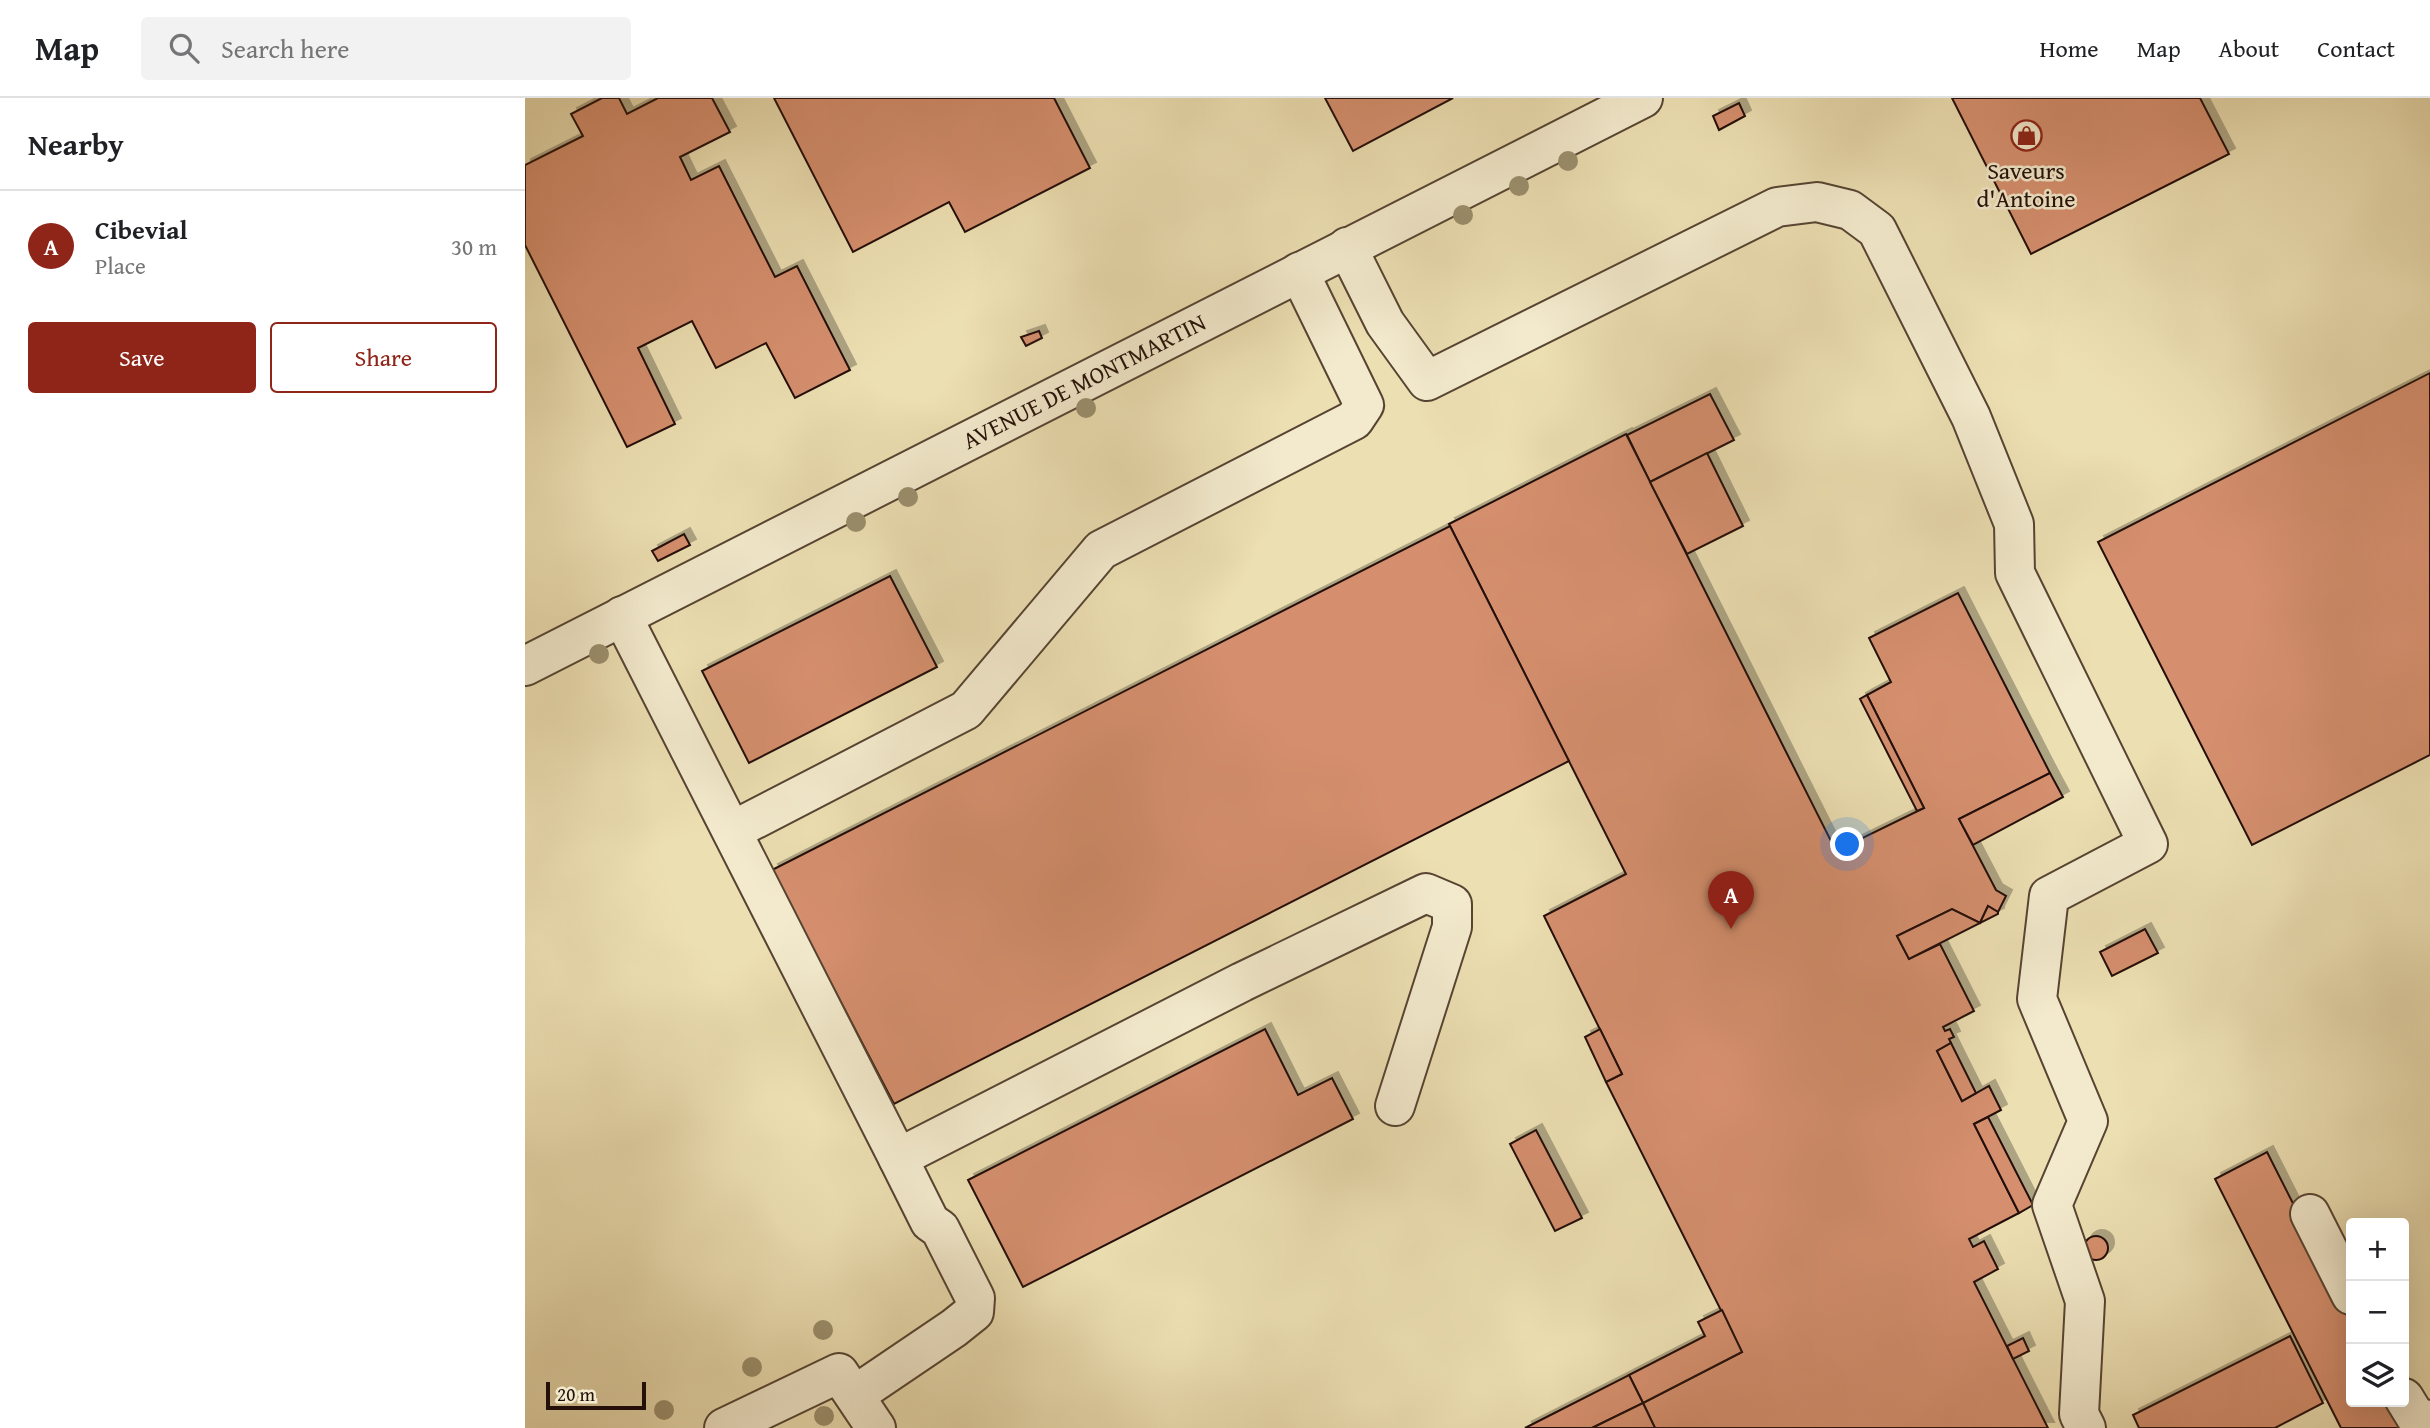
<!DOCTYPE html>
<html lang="en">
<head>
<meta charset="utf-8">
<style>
	:root { --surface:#fff; --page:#f2f2f2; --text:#202124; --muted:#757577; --line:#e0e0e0; --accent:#8f2418 }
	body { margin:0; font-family:"Gentium Book Plus",serif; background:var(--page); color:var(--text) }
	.controls { position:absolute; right:21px; bottom:21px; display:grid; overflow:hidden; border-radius:7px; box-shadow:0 7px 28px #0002 }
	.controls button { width:63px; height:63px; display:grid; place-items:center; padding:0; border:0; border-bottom:2px solid var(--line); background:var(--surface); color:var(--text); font:35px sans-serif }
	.scale { position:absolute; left:21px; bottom:18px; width:100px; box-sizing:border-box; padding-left:7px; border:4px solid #241008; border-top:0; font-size:19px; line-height:24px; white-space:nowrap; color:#241008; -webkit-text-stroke:5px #f3eacd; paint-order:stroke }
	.you { position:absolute; left:1323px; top:747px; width:24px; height:24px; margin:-18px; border:5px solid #fff; border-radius:50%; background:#1a73e8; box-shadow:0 0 0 10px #1a73e833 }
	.badge { display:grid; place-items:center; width:46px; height:46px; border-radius:50%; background:var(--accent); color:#fff; font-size:23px; font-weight:700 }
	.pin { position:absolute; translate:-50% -58px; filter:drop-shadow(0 2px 4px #0008) }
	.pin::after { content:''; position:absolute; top:37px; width:24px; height:21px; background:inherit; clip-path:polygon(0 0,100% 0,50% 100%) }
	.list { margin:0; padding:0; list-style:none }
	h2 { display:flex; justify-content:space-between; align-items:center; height:91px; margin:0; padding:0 28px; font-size:30px }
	h2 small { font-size:23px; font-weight:400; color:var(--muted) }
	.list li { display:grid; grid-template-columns:46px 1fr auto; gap:21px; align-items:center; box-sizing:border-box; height:112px; padding:0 28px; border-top:2px solid var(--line) }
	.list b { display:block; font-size:26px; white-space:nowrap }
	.list p { margin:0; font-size:23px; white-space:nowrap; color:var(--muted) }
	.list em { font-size:23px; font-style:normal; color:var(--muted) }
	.actions { display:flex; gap:14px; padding:21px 28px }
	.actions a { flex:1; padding:16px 0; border:2px solid var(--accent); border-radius:7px; text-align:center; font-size:24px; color:var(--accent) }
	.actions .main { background:var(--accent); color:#fff }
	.icon { flex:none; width:38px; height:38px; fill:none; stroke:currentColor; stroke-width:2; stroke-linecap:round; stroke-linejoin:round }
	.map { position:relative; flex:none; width:1905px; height:1330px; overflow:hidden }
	header { display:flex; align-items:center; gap:42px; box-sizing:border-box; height:98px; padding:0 35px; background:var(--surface); border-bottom:2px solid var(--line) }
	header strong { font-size:33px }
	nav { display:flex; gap:38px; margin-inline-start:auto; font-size:24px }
	.search { width:490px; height:63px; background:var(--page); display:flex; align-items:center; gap:18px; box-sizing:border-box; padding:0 24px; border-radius:7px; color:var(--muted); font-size:26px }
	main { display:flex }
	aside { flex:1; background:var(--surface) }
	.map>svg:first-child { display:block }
	.building { fill:#d58f6e; stroke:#241008; stroke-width:2; filter:url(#shadow) }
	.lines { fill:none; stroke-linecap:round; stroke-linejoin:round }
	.minor-casing { stroke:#564432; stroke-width:42 }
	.minor { stroke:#f3eacd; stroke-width:38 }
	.tree { fill:#9b8f6d }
	.labels { text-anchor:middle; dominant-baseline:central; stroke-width:5; stroke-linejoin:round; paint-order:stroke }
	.poi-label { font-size:24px; fill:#241008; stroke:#f3eacd }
	.street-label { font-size:24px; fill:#241008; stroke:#f3eacd }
</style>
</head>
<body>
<header>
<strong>Map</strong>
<div class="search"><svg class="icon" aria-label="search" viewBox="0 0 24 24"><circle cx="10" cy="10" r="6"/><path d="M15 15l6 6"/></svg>Search here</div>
<nav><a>Home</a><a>Map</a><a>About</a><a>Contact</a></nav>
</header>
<main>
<aside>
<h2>Nearby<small></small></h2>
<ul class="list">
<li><span class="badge">A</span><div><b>Cibevial</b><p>Place</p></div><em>30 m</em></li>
</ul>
<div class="actions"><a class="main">Save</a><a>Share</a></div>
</aside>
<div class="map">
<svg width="1905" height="1330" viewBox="0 0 1905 1330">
	<defs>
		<filter id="shadow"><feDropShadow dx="6" dy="-6" stdDeviation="0" flood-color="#0004"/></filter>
	</defs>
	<rect width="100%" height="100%" fill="#ecdfb2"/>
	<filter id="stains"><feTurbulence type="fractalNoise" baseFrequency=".00286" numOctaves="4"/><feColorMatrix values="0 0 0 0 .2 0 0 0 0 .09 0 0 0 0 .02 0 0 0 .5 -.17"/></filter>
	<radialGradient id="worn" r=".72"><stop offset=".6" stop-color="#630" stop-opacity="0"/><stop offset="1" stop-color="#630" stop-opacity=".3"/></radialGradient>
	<g class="building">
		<path d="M77 0H94L102 16 133 0H187L205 34 155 59 166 82 194 68 250 179 272 168 325 272 270 300 241 245 191 270 167 223 113 250 150 326 102 349 0 147V67L58 38 46 16Z"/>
		<path d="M249 0H529L565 70 440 134 424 104 328 154Z"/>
		<path d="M800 0H928L828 53Z"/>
		<path d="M1427 0H1675L1704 56 1506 156Z"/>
		<path d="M1214 5 1220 18 1194 32 1188 18Z"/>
		<path d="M514 233 517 240 501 248 496 239Z"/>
		<path d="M1905 275V657L1727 747 1573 444Z"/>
		<path d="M1185 296 1209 342 1125 384 1102 337Z"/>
		<path d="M1101 336 1311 753 1399 710 1342 597 1366 584 1344 540 1433 495 1525 675 1434 721 1471 792 1481 798 1473 814 1463 808 1455 825 1427 811 1372 838 1384 861 1415 846 1449 913 1418 929 1420 933 1425 931 1429 939 1424 941 1426 945 1412 953 1437 1003 1464 988 1476 1012 1449 1026 1494 1115 1444 1141 1448 1149 1459 1143 1473 1171 1449 1184 1523 1330H1130L1118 1305 1217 1254 1081 984 1097 976 1019 818 1101 776 924 426Z"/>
		<path d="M1182 355 1218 428 1162 456 1125 384Z"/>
		<path d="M925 428 1044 663 369 1006 247 772Z"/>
		<path d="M159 436 165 447 133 463 127 453Z"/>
		<path d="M365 478 412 569 224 665 177 573Z"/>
		<path d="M1342 597 1399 710 1392 713 1335 601Z"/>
		<path d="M1525 675 1538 699 1448 747 1434 721Z"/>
		<path d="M1463 808 1473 814V816L1384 861 1372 838 1427 811 1455 825Z"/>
		<path d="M1620 831 1633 855 1587 878 1575 854Z"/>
		<path d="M740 931 773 997 807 980 828 1021 498 1189 443 1082Z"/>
		<path d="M1075 931 1097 976 1081 984 1060 939Z"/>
		<path d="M1426 945 1451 995 1437 1003 1412 953Z"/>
		<path d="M1463 1019 1508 1107 1494 1115 1449 1026Z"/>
		<path d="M1011 1032 1057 1120 1030 1133 985 1046Z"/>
		<path d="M1742 1054 1826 1220V1304H1869L1882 1330H1816L1690 1081Z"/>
		<circle cx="1571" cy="1150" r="12"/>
		<path d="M1197 1212 1217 1254 1118 1305 1104 1277 1180 1238 1173 1224Z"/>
		<path d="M1765 1238 1798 1305 1750 1330H1614L1608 1317Z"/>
		<path d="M1498 1240 1504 1253 1488 1261 1482 1248Z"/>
		<path d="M1104 1277 1118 1305 1067 1330H1000Z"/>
		<path d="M1118 1305 1130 1330H1067Z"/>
	</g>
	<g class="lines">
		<defs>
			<g id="minor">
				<path d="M822 149 860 225 902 283 1252 109 1292 104 1325 112 1352 132 1446 319 1489 426 1490 475 1623 746 1524 798 1512 901 1563 1023 1527 1107 1560 1203 1554 1316 1561 1330"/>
				<path d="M97 518 373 1060"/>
				<path d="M0 568 1118 0"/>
				<path d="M207 733 441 612 576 452 829 322 839 307 774 174"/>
				<path d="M1785 1116 1826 1197"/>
				<path d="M330 1297 429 1230 449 1214 450 1200 415 1131 405 1124 373 1060 717 884 901 795 927 806V829L870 1008"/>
				<path d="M1879 1300 1890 1318 1905 1323"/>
				<path d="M199 1330 314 1275 351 1330"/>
			</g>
		</defs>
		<use href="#minor" class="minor-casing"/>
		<use href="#minor" class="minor"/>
	</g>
	<g class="tree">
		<circle cx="1043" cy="63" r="10"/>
		<circle cx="994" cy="88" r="10"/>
		<circle cx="938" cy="117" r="10"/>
		<circle cx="561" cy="310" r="10"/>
		<circle cx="383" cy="399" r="10"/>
		<circle cx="331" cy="424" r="10"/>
		<circle cx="74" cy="556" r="10"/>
		<circle cx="298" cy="1232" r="10"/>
		<circle cx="227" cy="1269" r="10"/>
		<circle cx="139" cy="1312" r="10"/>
		<circle cx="299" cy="1318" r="10"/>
	</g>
	<defs>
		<symbol id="shop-ring" viewBox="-11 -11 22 22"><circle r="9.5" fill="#f3eacd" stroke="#8f2418" stroke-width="1.5"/><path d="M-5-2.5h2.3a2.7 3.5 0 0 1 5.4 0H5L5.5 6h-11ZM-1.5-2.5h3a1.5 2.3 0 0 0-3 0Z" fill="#8f2418"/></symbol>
	</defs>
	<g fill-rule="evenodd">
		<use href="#shop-ring" x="1484" y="20" width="35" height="35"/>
	</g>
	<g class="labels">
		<g class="poi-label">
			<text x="1501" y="72">Saveurs<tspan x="1501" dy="28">d'Antoine</tspan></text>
		</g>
		<g class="street-label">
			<text transform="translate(559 283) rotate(-27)">AVENUE DE MONTMARTIN</text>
		</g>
	</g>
	<rect width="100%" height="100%" filter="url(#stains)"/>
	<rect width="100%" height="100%" fill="url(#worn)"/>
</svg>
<div class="controls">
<button>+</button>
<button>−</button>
<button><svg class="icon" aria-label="layers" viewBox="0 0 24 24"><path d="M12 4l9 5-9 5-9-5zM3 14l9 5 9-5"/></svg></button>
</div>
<div class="scale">20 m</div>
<div class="you"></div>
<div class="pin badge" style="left:1206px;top:831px">A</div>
</div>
</main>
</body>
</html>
